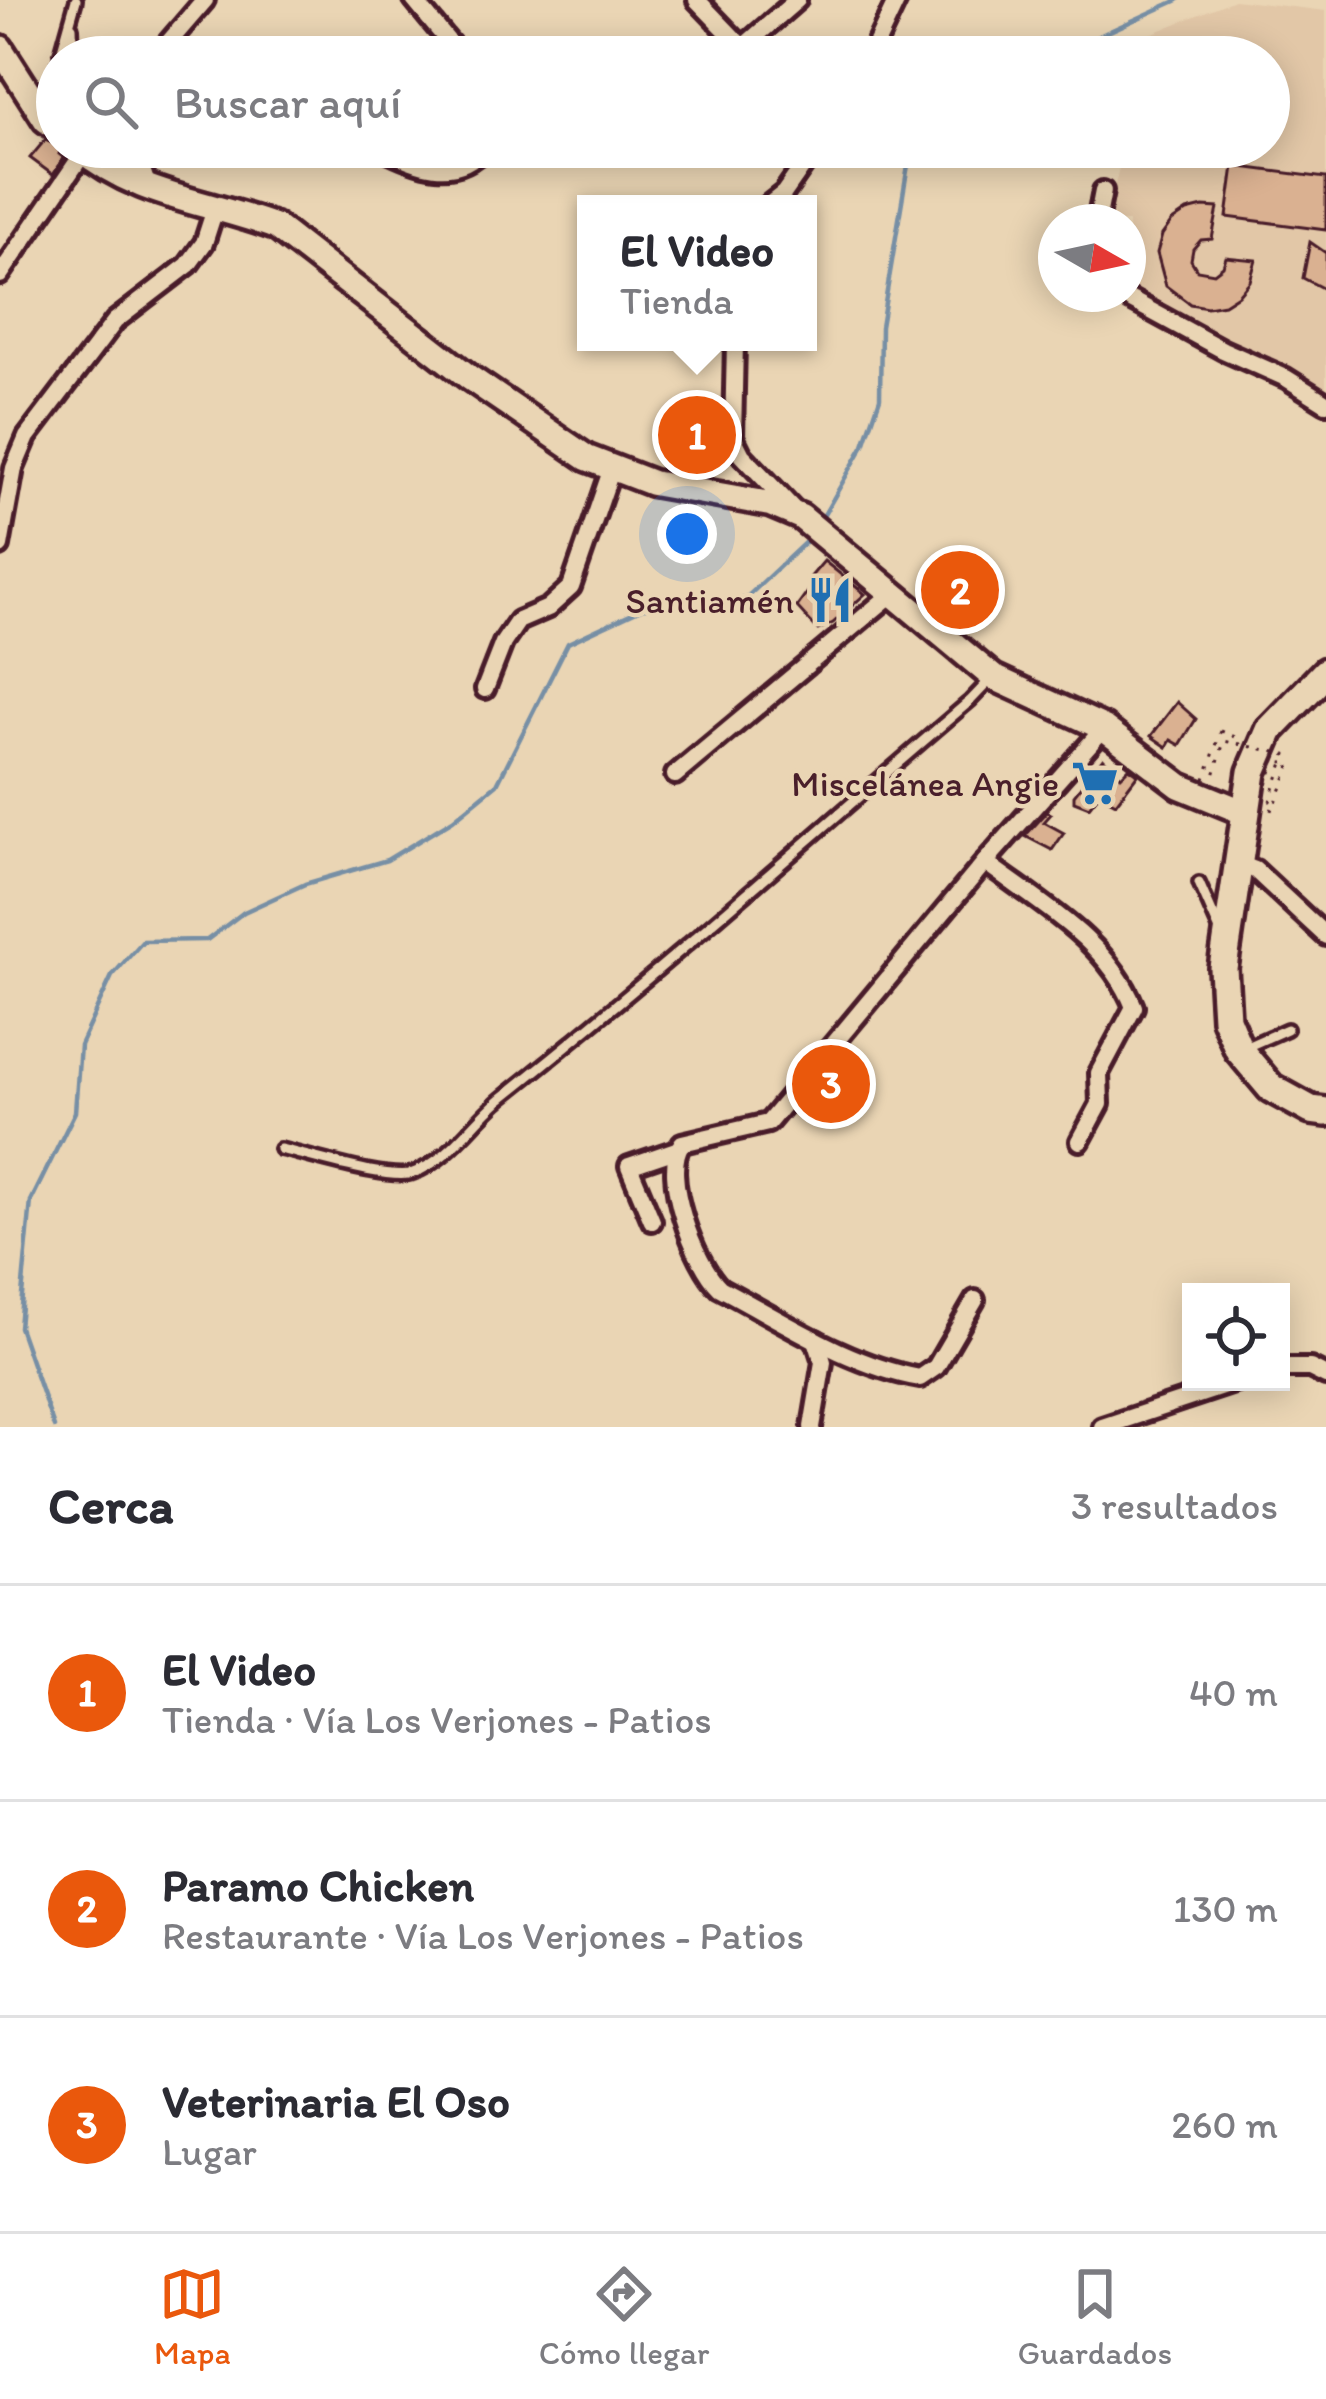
<!DOCTYPE html>
<html lang="es">
<head>
<meta charset="utf-8">
<style>
	:root { --surface:#fff; --page:#f2f2f3; --text:#2b2b33; --muted:#7c7c81; --line:#e1e1e2; --accent:#ea580c }
	body { margin:0; font-family:Itim,sans-serif; background:var(--page); color:var(--text) }
	.controls { position:absolute; right:36px; bottom:36px; display:grid; overflow:hidden; border-radius:0px; box-shadow:0 6px 30px #0003 }
	.controls button { width:108px; height:108px; display:grid; place-items:center; padding:0; border:0; border-bottom:3px solid var(--line); background:var(--surface); color:var(--text); font:60px sans-serif }
	.compass { position:absolute; left:1038px; top:204px; width:108px; height:108px; border-radius:50%; background:var(--surface); box-shadow:0 6px 30px #0003; rotate:99deg }
	.you { position:absolute; left:687px; top:534px; width:42px; height:42px; margin:-30px; border:9px solid #fff; border-radius:50%; background:#1a73e8; box-shadow:0 0 0 18px #1a73e833 }
	.badge { display:grid; place-items:center; width:78px; height:78px; border-radius:50%; background:var(--accent); color:#fff; font-size:39px; font-weight:700 }
	.pin { position:absolute; translate:-50% -50%; border:6px solid #fff; box-shadow:0 3px 12px #0006 }
	.popup { position:absolute; left:577px; top:195px; width:240px; height:156px; box-sizing:border-box; display:grid; place-content:center; border-radius:0px; background:var(--surface); filter:drop-shadow(0 3px 9px #0005); font-size:39px; white-space:nowrap; color:var(--muted) }
	.popup b { font-size:45px; color:var(--text) }
	.popup::after { content:''; position:absolute; left:50%; top:100%; margin-left:-24px; border:24px solid transparent; border-top-color:var(--surface) }
	.list { margin:0; padding:0; list-style:none }
	h2 { display:flex; justify-content:space-between; align-items:center; height:156px; margin:0; padding:0 48px; font-size:51px }
	h2 small { font-size:39px; font-weight:400; color:var(--muted) }
	.list li { display:grid; grid-template-columns:78px 1fr auto; gap:36px; align-items:center; box-sizing:border-box; height:216px; padding:0 48px; border-top:3px solid var(--line) }
	.list b { display:block; font-size:45px; white-space:nowrap }
	.list p { margin:0; font-size:39px; white-space:nowrap; color:var(--muted) }
	.list em { font-size:39px; font-style:normal; color:var(--muted) }
	.icon { flex:none; width:66px; height:66px; fill:none; stroke:currentColor; stroke-width:2; stroke-linecap:round; stroke-linejoin:round }
	.map { position:relative; flex:none; width:1326px; height:1427px; overflow:hidden }
	.search { position:absolute; background:var(--surface); box-shadow:0 6px 30px #0003; left:36px; right:36px; top:36px; height:132px; display:flex; align-items:center; gap:30px; box-sizing:border-box; padding:0 42px; border-radius:66px; color:var(--muted); font-size:45px }
	.sheet { height:804px; background:var(--surface) }
	nav { display:flex; justify-content:space-around; align-items:center; box-sizing:border-box; height:168px; border-top:3px solid var(--line); background:var(--surface); font-size:33px; color:var(--muted) }
	nav a { display:grid; justify-items:center; gap:6px }
	nav .on { color:var(--accent) }
	.map>svg:first-child { display:block }
	.built { fill:#e2c7a7 }
	.lines { fill:none; stroke-linecap:round; stroke-linejoin:round }
	.stream { stroke:#778fa5; stroke-width:4.5 }
	.building { fill:#dab191; stroke:#4a1f2b; stroke-width:3 }
	.lane-casing { stroke:#4a1f2b; stroke-width:18 }
	.street-casing { stroke:#4a1f2b; stroke-width:26 }
	.secondary-casing { stroke:#4a1f2b; stroke-width:33 }
	.primary-casing { stroke:#4a1f2b; stroke-width:36 }
	.path { stroke:#4a1f2b; stroke-width:3; stroke-dasharray:3 9; stroke-linecap:butt }
	.lane { stroke:#ead5b4; stroke-width:9 }
	.street { stroke:#ead5b4; stroke-width:16 }
	.secondary { stroke:#ead5b4; stroke-width:24 }
	.primary { stroke:#ead5b4; stroke-width:27 }
	.path-bridge { stroke:#4a1f2b; stroke-width:3; stroke-dasharray:3 9; stroke-linecap:butt }
	.labels { text-anchor:middle; dominant-baseline:central; stroke-width:9; stroke-linejoin:round; paint-order:stroke }
	.poi-label { font-size:36px; fill:#4a1f2b; stroke:#ead5b4; text-anchor:end }
</style>
</head>
<body>
<div class="map">
<svg width="1326" height="1427" viewBox="0 0 1326 1427">
	<rect width="100%" height="100%" fill="#ead5b4"/>
	<filter id="ink" filterUnits="userSpaceOnUse"><feTurbulence type="fractalNoise" baseFrequency=".00833" numOctaves="2"/><feDisplacementMap in="SourceGraphic" scale="24" xChannelSelector="R" yChannelSelector="G"/><feConvolveMatrix kernelMatrix="1 2 1 2 8 2 1 2 1" color-interpolation-filters="sRGB"/></filter>
	<g filter="url(#ink)">
		<path class="built" d="M1234 0 1326 11V392L1119 294H1128V222H1106L1124 147H1269V57H1146L1151 34Z"/>
		<g class="lines">
			<g class="stream">
				<path d="M1030 57 1088 41 1178 0"/>
				<path d="M821 520 864 445 880 398 881 327 911 147"/>
				<path d="M54 1427 19 1327 31 1201 75 1112 80 1045 112 976 143 941 207 940 244 912 305 884 387 860 453 820 497 784 568 643 643 608 701 606 746 598 812 536"/>
			</g>
		</g>
		<g class="building">
			<path d="M45 140 62 147 59 154 64 158 53 175 30 158Z"/>
			<path d="M1234 166 1326 178V230L1227 217Z"/>
			<path d="M1203 207 1218 208 1212 239 1201 240 1193 249 1191 260 1197 270 1214 273 1223 266 1226 257 1256 260 1250 281 1238 295 1224 304 1207 307 1190 304 1166 286 1157 253 1162 235 1172 221 1187 211Z"/>
			<path d="M1310 242 1326 253V290L1303 278Z"/>
			<path d="M951 549 980 576 962 603 932 568Z"/>
			<path d="M824 561 865 594 833 623 818 630 797 607 813 585 808 580Z"/>
			<path d="M1177 702 1196 719 1180 745 1171 740 1167 747 1151 736Z"/>
			<path d="M1103 758 1121 776 1129 768 1138 774 1116 803 1099 794 1089 807 1074 801V795Z"/>
			<path d="M1047 812 1051 814 1044 822 1064 833 1052 850 1025 836Z"/>
			<path d="M840 1057 859 1077 820 1121 806 1097Z"/>
		</g>
		<g class="lines">
			<defs>
				<g id="lane">
					<path d="M72 27 73 57"/>
					<path d="M60 57 76 0"/>
					<path d="M54 75 57 66"/>
					<path d="M696 412C717 420 719 441 737 452"/>
					<path d="M1199 883 1221 933"/>
					<path d="M1244 1048 1287 1029"/>
					<path d="M280 1149C308 1155 390 1181 413 1173 450 1160 474 1120 503 1097 663 970 815 833 970 701L993 677"/>
				</g>
				<g id="street">
					<path d="M414 0 461 57"/>
					<path d="M697 0 751 56"/>
					<path d="M156 57 205 0"/>
					<path d="M741 57 750 41 797 0"/>
					<path d="M870 57 897 0"/>
					<path d="M134 147 149 190"/>
					<path d="M380 147C415 165 455 182 485 147"/>
					<path d="M770 204 784 193 816 147"/>
					<path d="M1097 222 1103 191"/>
					<path d="M0 275 84 152"/>
					<path d="M1120 294 1223 350 1286 378 1326 403"/>
					<path d="M735 342 733 437 742 455 798 514"/>
					<path d="M0 546 14 468 27 437 115 321 188 265 204 243 215 209"/>
					<path d="M485 689 503 643 518 621 548 608 571 587 612 468"/>
					<path d="M675 775 893 593"/>
					<path d="M985 862C1039 903 1108 941 1134 1007L1099 1073 1100 1104 1080 1141"/>
					<path d="M1239 864 1255 870 1326 936"/>
					<path d="M652 1221 629 1166 676 1150"/>
					<path d="M975 1300 936 1367 920 1378C848 1365 783 1321 720 1288 695 1264 660 1173 682 1143L768 1123 985 862 1104 728"/>
					<path d="M1281 1368H1310L1326 1376"/>
					<path d="M812 1427 823 1362 816 1340"/>
					<path d="M1102 1427 1237 1382"/>
				</g>
				<g id="secondary">
					<path d="M0 48 46 120 57 128"/>
					<path d="M78 147C136 197 208 201 276 227L470 378 587 458 652 483 770 504 801 517 993 677 1104 728 1180 786 1246 813"/>
				</g>
				<path id="primary" d="M1326 672 1270 730 1252 772 1223 968 1226 1019 1239 1050 1271 1088 1311 1110 1326 1112"/>
			</defs>
			<use href="#lane" class="lane-casing"/>
			<use href="#street" class="street-casing"/>
			<use href="#secondary" class="secondary-casing"/>
			<use href="#primary" class="primary-casing"/>
			<g class="path">
				<path d="M1221 731 1240 739 1239 746"/>
				<path d="M1270 809 1273 810 1291 763 1277 761"/>
			</g>
			<use href="#lane" class="lane"/>
			<use href="#street" class="street"/>
			<use href="#secondary" class="secondary"/>
			<use href="#primary" class="primary"/>
			<path class="path-bridge" d="M1221 731 1204 782 1212 783 1224 741 1286 754 1270 801 1263 798 1275 760"/>
		</g>
	</g>
	<defs>
		<symbol id="restaurant-bare" viewBox="-9 -9 18 18"><path d="M-5-6h1v4h1v-4h1v4h1v-4h1v5L-1.5 .5V6h-2V.5L-5-1ZM5-6V6H3V1.5H1.5Q1.5-4 5-6Z" fill="#1f6fb2" stroke="#ead5b4" stroke-width="2.5" paint-order="stroke"/></symbol>
		<symbol id="supermarket-bare" viewBox="-9 -9 18 18"><path d="M-6-5.5h2.5l.6 2H6L4.5 2H-2.5L-4.4-4H-6ZM-1.5 3.2a1.3 1.3 0 1 0 .1 0ZM3 3.2a1.3 1.3 0 1 0 .1 0Z" fill="#1f6fb2" stroke="#ead5b4" stroke-width="2.5" paint-order="stroke"/></symbol>
	</defs>
	<g fill-rule="evenodd">
		<use href="#restaurant-bare" x="797" y="567" width="66" height="66"/>
		<use href="#supermarket-bare" x="1062" y="750" width="66" height="66"/>
	</g>
	<g class="labels">
		<g class="poi-label">
			<text x="794" y="600">Santiamén</text>
			<text x="1059" y="783">Miscelánea Angie</text>
		</g>
	</g>
</svg>
<div class="controls">
<button><svg class="icon" aria-label="locate" viewBox="0 0 24 24"><circle cx="12" cy="12" r="6"/><path d="M12 2v4M12 18v4M2 12h4M18 12h4"/></svg></button>
</div>
<svg class="compass" viewBox="-18 -18 36 36"><path d="M0-13l5 13h-10z" fill="#e53935"/><path d="M0 13l5-13h-10z" fill="#7c7c81"/></svg>
<div class="you"></div>
<div class="pin badge" style="left:697px;top:435px">1</div>
<div class="popup"><b>El Video</b>Tienda</div>
<div class="pin badge" style="left:960px;top:590px">2</div>
<div class="pin badge" style="left:831px;top:1084px">3</div>
<div class="search"><svg class="icon" aria-label="search" viewBox="0 0 24 24"><circle cx="10" cy="10" r="6"/><path d="M15 15l6 6"/></svg>Buscar aquí</div>
</div>
<section class="sheet">
<h2>Cerca<small>3 resultados</small></h2>
<ul class="list">
<li><span class="badge">1</span><div><b>El Video</b><p>Tienda · Vía Los Verjones - Patios</p></div><em>40 m</em></li>
<li><span class="badge">2</span><div><b>Paramo Chicken</b><p>Restaurante · Vía Los Verjones - Patios</p></div><em>130 m</em></li>
<li><span class="badge">3</span><div><b>Veterinaria El Oso</b><p>Lugar</p></div><em>260 m</em></li>
</ul>
</section>
<nav>
<a class="on"><svg class="icon" aria-label="map" viewBox="0 0 24 24"><path d="M3 6l6-2 6 2 6-2v14l-6 2-6-2-6 2zM9 4v14M15 6v14"/></svg>Mapa</a>
<a><svg class="icon" aria-label="directions" viewBox="0 0 24 24"><path d="M12 3l9 9-9 9-9-9zM9 14v-3h6M13 9l2 2-2 2"/></svg>Cómo llegar</a>
<a><svg class="icon" aria-label="saved" viewBox="0 0 24 24"><path d="M7 4h10v16l-5-4-5 4z"/></svg>Guardados</a>
</nav>
</body>
</html>
